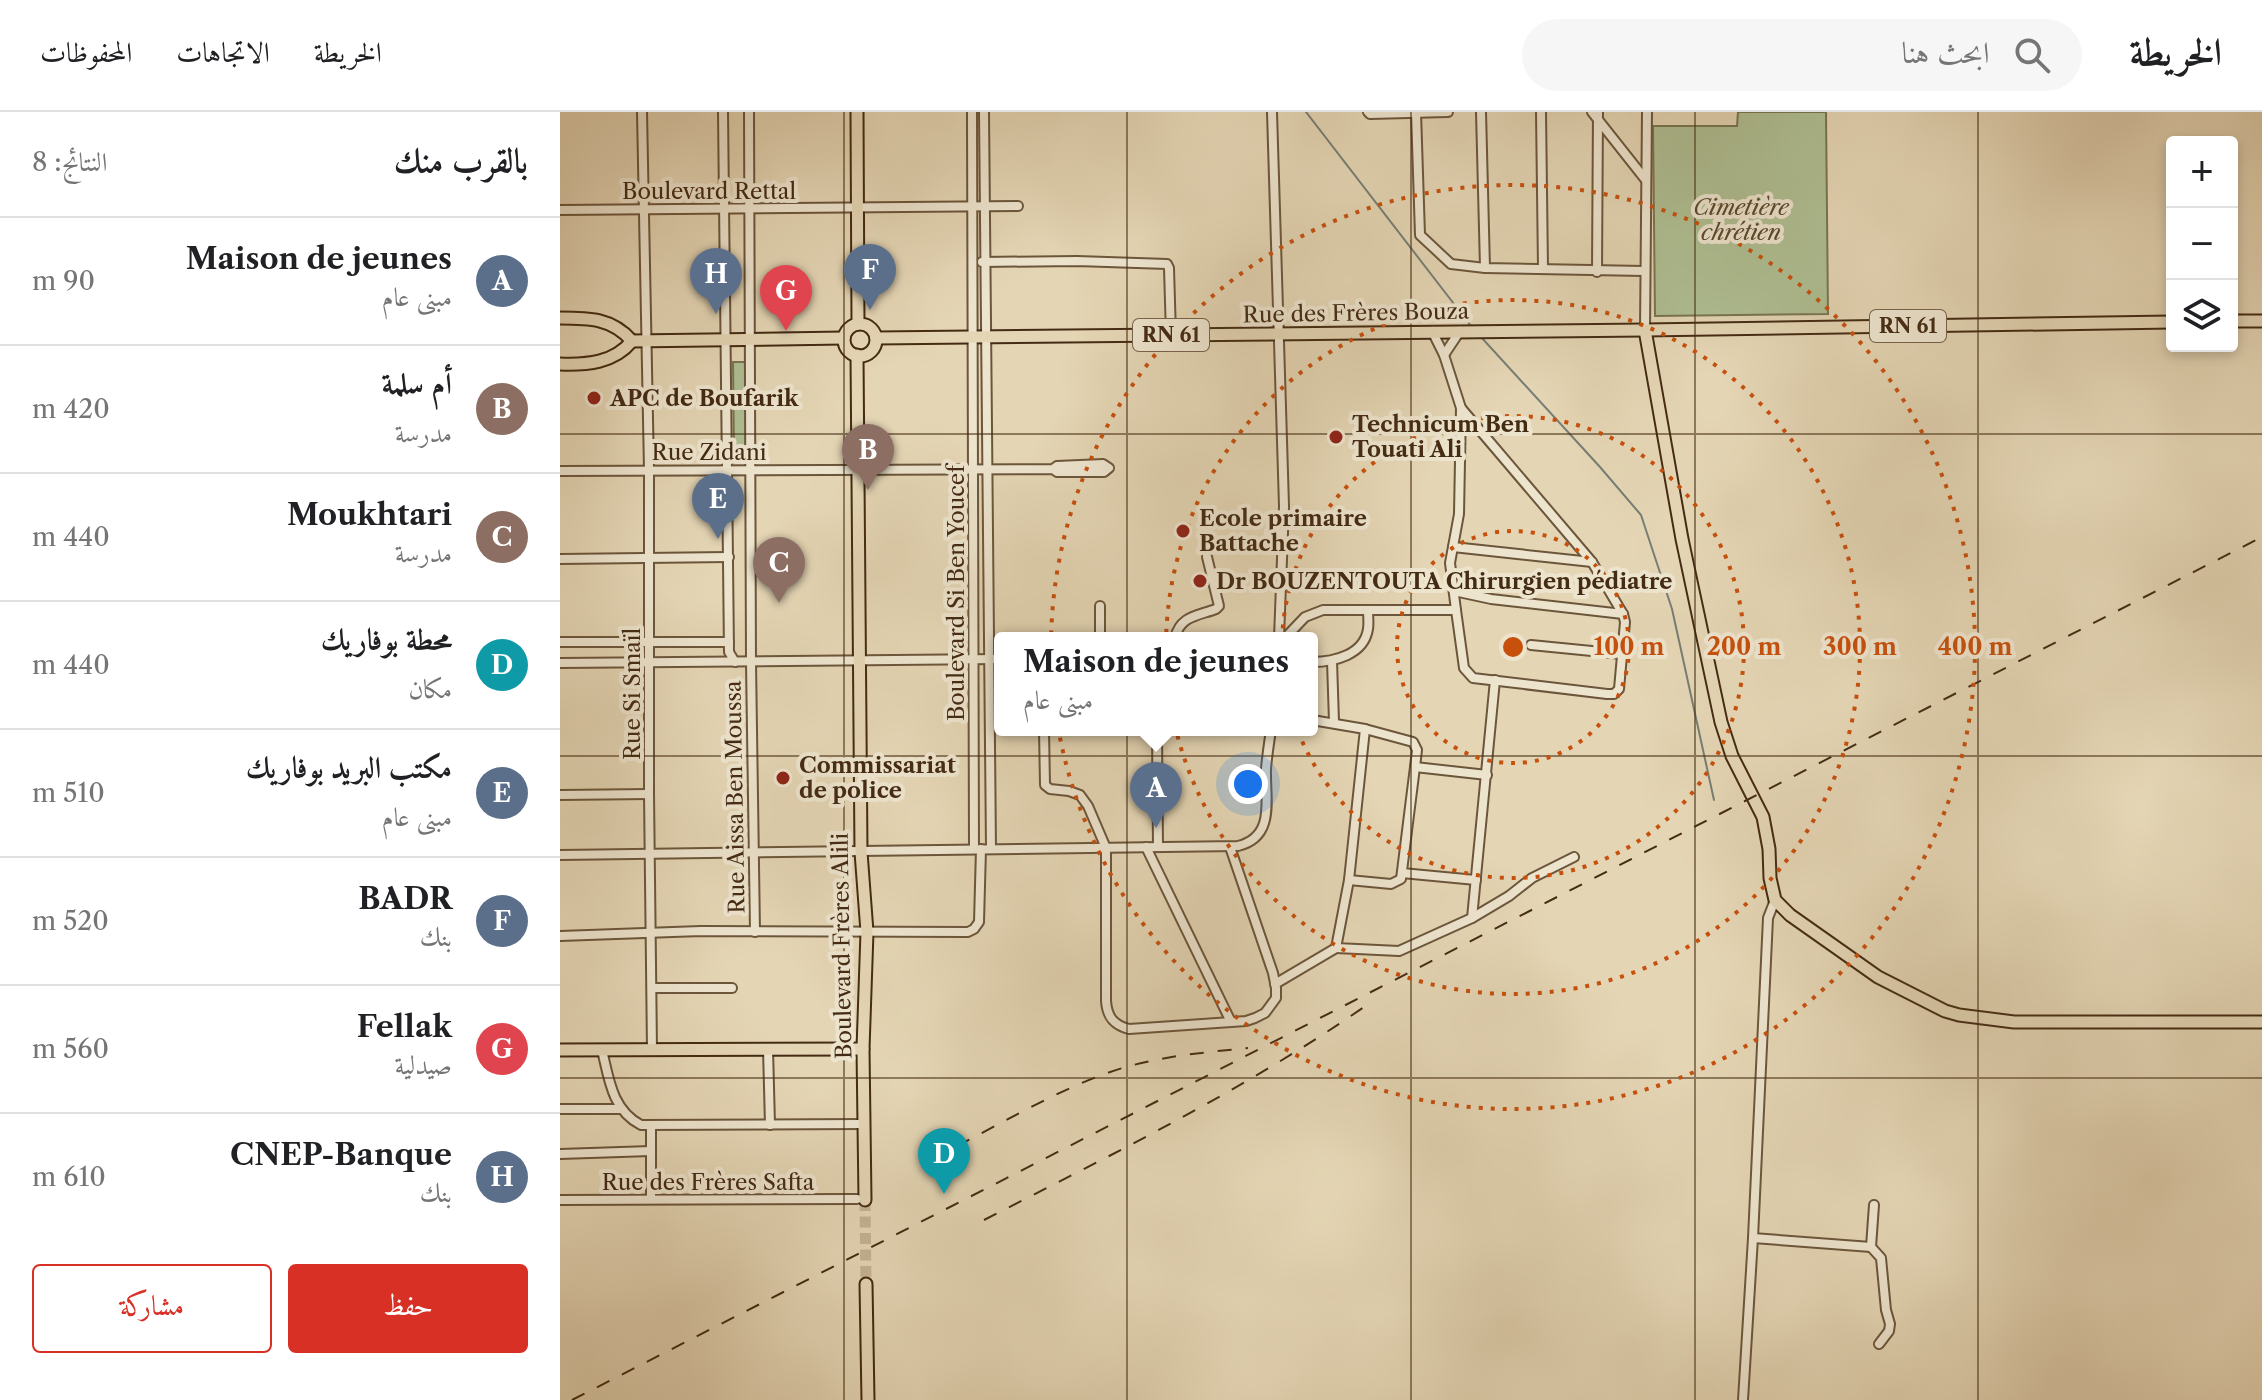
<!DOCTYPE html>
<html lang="ar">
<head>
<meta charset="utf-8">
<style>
	:root { --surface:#fff; --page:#f6f6f6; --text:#202124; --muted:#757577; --line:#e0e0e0; --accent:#d93025 }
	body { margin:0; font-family:"Libre Caslon Text",Amiri,serif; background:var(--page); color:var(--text); direction:rtl }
	.controls { position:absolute; right:24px; top:24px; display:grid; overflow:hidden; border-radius:8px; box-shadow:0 4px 12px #0003 }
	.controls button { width:72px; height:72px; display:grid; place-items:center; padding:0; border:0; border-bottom:2px solid var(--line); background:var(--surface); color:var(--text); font:40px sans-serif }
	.you { position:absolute; left:688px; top:672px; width:28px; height:28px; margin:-20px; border:6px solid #fff; border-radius:50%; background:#1a73e8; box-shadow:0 0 0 12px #1a73e833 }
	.badge { display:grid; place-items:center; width:52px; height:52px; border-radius:50%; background:var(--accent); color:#fff; font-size:26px; font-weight:700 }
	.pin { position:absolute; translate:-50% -66px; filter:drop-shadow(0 2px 4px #0008) }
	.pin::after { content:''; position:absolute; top:42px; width:28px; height:24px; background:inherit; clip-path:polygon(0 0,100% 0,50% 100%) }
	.popup { position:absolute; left:434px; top:520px; width:324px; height:104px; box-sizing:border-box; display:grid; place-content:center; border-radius:8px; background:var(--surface); filter:drop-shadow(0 2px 6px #0005); font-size:26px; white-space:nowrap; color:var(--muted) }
	.popup b { font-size:30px; color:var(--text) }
	.popup::after { content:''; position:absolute; left:50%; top:100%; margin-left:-16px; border:16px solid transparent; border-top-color:var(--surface) }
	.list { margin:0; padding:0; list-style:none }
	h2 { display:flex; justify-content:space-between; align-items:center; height:104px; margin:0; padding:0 32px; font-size:34px }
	h2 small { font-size:26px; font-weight:400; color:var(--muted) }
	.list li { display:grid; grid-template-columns:52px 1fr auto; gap:24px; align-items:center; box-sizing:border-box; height:128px; padding:0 32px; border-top:2px solid var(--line) }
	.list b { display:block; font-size:30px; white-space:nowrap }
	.list p { margin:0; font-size:26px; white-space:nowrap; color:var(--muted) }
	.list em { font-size:26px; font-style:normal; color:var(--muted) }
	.actions { display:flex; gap:16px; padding:24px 32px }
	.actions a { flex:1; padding:18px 0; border:2px solid var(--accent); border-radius:8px; text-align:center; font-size:28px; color:var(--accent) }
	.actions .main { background:var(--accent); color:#fff }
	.icon { flex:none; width:44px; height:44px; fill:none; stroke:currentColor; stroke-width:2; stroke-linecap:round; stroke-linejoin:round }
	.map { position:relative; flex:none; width:1702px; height:1288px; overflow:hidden; direction:ltr }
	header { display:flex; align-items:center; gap:48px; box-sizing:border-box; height:112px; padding:0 40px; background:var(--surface); border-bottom:2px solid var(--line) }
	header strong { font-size:38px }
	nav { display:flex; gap:44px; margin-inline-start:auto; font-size:28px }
	.search { width:560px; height:72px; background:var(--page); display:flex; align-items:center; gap:20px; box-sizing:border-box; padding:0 28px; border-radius:44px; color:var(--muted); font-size:30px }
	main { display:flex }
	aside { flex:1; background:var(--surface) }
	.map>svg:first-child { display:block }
	.green { fill:#aebe92; stroke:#797452; stroke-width:2 }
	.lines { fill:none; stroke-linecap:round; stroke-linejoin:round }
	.stream { stroke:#777e75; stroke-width:2 }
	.major-tunnel { stroke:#c4b394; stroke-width:11; stroke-dasharray:11 5.5; stroke-linecap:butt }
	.minor-casing { stroke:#6c563b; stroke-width:12 }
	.major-casing { stroke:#442b13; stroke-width:15 }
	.minor { stroke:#ede4ce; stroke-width:8 }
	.major { stroke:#e4d5b4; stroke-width:11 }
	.rail { stroke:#442b13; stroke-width:2; stroke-dasharray:14 14; stroke-linecap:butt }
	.grid { fill:none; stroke:#442b13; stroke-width:2; stroke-opacity:0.55 }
	.ring { fill:none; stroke:#c7500d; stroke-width:4; stroke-dasharray:4 8 }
	.poi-dot { fill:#8f2418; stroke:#ede4ce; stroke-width:3 }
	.labels { text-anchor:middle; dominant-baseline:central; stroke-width:8; stroke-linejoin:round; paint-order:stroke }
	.shield { fill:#ede4ce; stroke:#77624b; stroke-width:2 }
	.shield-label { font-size:20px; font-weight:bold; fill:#442b13 }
	.street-label { font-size:22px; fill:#442b13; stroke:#ede4ce }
	.park-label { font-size:22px; font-style:italic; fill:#59482c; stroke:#ede4ce }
	.poi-label { font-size:22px; font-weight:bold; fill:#442b13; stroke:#ede4ce; text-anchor:start }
	.centre { fill:#c7500d; stroke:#ede4ce; stroke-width:4 }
	.ring-label { font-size:24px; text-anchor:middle; font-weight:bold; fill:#c7500d; stroke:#ede4ce; stroke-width:8; stroke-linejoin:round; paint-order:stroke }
</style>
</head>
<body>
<header>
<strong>الخريطة</strong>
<div class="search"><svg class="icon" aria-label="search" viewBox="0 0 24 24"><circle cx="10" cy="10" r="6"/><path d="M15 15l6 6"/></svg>ابحث هنا</div>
<nav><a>الخريطة</a><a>الاتجاهات</a><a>المحفوظات</a></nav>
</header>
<main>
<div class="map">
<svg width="1702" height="1288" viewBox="0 0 1702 1288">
	<rect width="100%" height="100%" fill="#e4d5b4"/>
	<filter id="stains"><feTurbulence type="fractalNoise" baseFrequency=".0025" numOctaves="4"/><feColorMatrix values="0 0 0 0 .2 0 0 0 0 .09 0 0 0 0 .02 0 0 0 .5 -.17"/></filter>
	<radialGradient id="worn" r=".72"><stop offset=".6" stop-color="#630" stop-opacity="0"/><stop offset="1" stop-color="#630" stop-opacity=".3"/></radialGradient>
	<g class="green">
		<path d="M1178 0H1266L1268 202 1095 204 1093 14H1177Z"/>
		<path d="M173 250H186L187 345H174Z"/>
	</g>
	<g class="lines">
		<g class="stream">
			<path d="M746 0 911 214"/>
			<path d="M921 225 1040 355 1081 403 1112 497 1154 688"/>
		</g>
		<path class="major-tunnel" d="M305 1088 306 1172"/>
		<defs>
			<g id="minor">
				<path d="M82 0 89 358V682L92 938"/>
				<path d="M163 0 169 540 175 550"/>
				<path d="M189 0 191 550 195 820"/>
				<path d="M412 0 414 737"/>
				<path d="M424 0 431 737"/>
				<path d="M712 0 724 394 719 526"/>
				<path d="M808 0 810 2 888 0"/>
				<path d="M856 0 860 123 891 152 925 156 1084 159"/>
				<path d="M921 0 925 156"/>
				<path d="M981 0 983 157"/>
				<path d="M1032 0 1085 67"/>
				<path d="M0 98 458 94"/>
				<path d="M422 150 517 149 607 152 609 156 611 223"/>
				<path d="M1037 160 1038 0"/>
				<path d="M1085 218 1087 0"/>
				<path d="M884 243 900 219"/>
				<path d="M0 359 493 357 497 360H544L549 356 543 352 497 354 493 357"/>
				<path d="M893 435 1032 450"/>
				<path d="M0 447 169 445"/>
				<path d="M894 479 931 487 1063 502"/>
				<path d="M896 498 904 556 913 566 1047 582H1054L1059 577 1065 510 1063 502 1032 450 901 296"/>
				<path d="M540 526V494"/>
				<path d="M615 526C620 504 637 504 656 497L659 494 647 445"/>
				<path d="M725 526 745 505 763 498H896L890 451 899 402 901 296 884 243 872 219"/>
				<path d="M0 530H169"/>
				<path d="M971 533 1062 542"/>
				<path d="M772 549 774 610"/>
				<path d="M752 550C774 550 804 543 808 517 809 511 808 504 808 498"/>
				<path d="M0 551 440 547"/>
				<path d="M752 608 805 617 789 768 776 836 839 839 912 806 935 568"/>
				<path d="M484 618 485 673 490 677 509 679 520 683 528 694 546 736V889C547 904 553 913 569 917L686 909 695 906 705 901 716 886V876L713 861 670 735"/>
				<path d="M597 618 598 735"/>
				<path d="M855 655 927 663"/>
				<path d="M0 683 89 682"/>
				<path d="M586 735 671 910"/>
				<path d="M0 743 678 734C716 725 705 686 706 657 707 644 709 631 711 618"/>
				<path d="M842 761 916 768"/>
				<path d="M789 768 831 772 841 767 855 655 857 638 853 630 805 617"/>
				<path d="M912 806 949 784 972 766 1014 745"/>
				<path d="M0 824 141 819 408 820 414 817 419 810 421 737"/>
				<path d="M715 872 776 836"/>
				<path d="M92 876H172"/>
				<path d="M208 937 210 1013"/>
				<path d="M42 938C49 967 52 998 81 1013L304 1012"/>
				<path d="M0 997H61"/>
				<path d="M0 1042 91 1039"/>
				<path d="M91 1087V1015"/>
				<path d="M0 1088 297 1087"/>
				<path d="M1193 1126 1311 1135 1321 1146 1326 1198 1330 1212 1329 1219 1319 1232"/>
				<path d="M1311 1135 1314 1093"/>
				<path d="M1183 1288 1193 1126 1208 806 1215 788"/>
			</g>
			<g id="major">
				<path d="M297 0 298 212"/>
				<path d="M0 206C29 206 52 206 72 229"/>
				<path d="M1672 209H1702"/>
				<circle cx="300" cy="228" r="16"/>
				<path d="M1085 218 1122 427 1161 610 1172 644 1203 705 1209 737 1210 766 1215 788 1230 803 1318 865 1385 899 1399 903 1454 910H1702"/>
				<path d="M316 226 1085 218 1612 210"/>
				<path d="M72 229 284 226"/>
				<path d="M297 243 301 740 307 820 303 937 305 1088"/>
				<path d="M0 252C27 253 54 251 72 229"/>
				<path d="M0 938 303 937"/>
				<path d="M306 1172 308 1288"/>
			</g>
		</defs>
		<use href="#minor" class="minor-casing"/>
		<use href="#major" class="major-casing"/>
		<use href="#minor" class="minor"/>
		<use href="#major" class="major"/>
		<g class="rail">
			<path d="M397 1034C444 1010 493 981 542 963 589 945 639 941 688 936"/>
			<path d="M424 1108C553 1042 684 978 804 895"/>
			<path d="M12 1288 1702 425"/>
		</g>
	</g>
	<path class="grid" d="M284 0V1288M567 0V1288M851 0V1288M1135 0V1288M1418 0V1288M0 322H1702M0 644H1702M0 966H1702"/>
	<g class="ring">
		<circle cx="953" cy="535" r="116"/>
		<circle cx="953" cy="535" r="231"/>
		<circle cx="953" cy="535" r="347"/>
		<circle cx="953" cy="535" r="462"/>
	</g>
	<g class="poi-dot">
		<circle cx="34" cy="286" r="8"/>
		<circle cx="776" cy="325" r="8"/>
		<circle cx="623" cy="419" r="8"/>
		<circle cx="640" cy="469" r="8"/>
		<circle cx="223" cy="666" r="8"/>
	</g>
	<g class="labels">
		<g class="shield">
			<rect x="1310" y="198" width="76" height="32" rx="6"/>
			<rect x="573" y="207" width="76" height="32" rx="6"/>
		</g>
		<g class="shield-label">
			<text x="1348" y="214">RN 61</text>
			<text x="611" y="223">RN 61</text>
		</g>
		<g class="street-label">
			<text x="149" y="79">Boulevard Rettal</text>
			<text transform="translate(796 201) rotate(-1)">Rue des Frères Bouza</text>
			<text x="149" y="340">Rue Zidani</text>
			<text transform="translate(396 481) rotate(-90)">Boulevard Si Ben Youcef</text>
			<text transform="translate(72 582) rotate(-90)">Rue Si Smaïl</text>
			<text transform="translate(175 685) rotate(-91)">Rue Aissa Ben Moussa</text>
			<text transform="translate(282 834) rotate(-91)">Boulevard Frères Alili</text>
			<text x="148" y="1070">Rue des Frères Safta</text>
		</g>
		<g class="park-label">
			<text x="1181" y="95">Cimetière<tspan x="1181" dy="25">chrétien</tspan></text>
		</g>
		<g class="poi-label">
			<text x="50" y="286">APC de Boufarik</text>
			<text x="792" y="312">Technicum Ben<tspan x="792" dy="25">Touati Ali</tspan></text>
			<text x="639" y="406">Ecole primaire<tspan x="639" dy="25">Battache</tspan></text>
			<text x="656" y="469">Dr BOUZENTOUTA Chirurgien pédiatre</text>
			<text x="239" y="653">Commissariat<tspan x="239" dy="25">de police</tspan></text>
		</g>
	</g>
	<circle cx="953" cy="535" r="12" class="centre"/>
	<g class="ring-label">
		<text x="1069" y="543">100 m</text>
		<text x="1184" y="543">200 m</text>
		<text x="1300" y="543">300 m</text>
		<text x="1415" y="543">400 m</text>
	</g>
	<rect width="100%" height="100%" filter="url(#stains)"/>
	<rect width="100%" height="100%" fill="url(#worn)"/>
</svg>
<div class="controls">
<button>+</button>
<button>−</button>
<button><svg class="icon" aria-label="layers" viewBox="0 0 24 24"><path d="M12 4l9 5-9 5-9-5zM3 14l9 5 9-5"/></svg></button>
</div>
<div class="you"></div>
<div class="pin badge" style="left:596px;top:716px;background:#5c6f8a">A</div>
<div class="popup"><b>Maison de jeunes</b>مبنى عام</div>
<div class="pin badge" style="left:308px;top:378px;background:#8d6e63">B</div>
<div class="pin badge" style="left:219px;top:491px;background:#8d6e63">C</div>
<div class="pin badge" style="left:384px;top:1082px;background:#0f9aa8">D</div>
<div class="pin badge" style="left:158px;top:427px;background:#5c6f8a">E</div>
<div class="pin badge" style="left:310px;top:198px;background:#5c6f8a">F</div>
<div class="pin badge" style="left:226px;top:219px;background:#e0444e">G</div>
<div class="pin badge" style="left:156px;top:202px;background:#5c6f8a">H</div>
</div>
<aside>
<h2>بالقرب منك<small>النتائج: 8</small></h2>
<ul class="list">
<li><span class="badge" style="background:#5c6f8a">A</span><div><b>Maison de jeunes</b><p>مبنى عام</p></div><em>90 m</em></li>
<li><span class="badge" style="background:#8d6e63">B</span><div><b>أم سلمة</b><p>مدرسة</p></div><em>420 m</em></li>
<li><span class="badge" style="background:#8d6e63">C</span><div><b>Moukhtari</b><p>مدرسة</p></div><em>440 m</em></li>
<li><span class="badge" style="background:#0f9aa8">D</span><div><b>محطة بوفاريك</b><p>مكان</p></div><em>440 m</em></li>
<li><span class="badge" style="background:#5c6f8a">E</span><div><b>مكتب البريد بوفاريك</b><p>مبنى عام</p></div><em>510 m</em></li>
<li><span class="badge" style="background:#5c6f8a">F</span><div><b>BADR</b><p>بنك</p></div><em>520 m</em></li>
<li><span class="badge" style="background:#e0444e">G</span><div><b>Fellak</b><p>صيدلية</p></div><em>560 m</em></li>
<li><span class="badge" style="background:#5c6f8a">H</span><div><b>CNEP-Banque</b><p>بنك</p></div><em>610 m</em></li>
</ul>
<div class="actions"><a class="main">حفظ</a><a>مشاركة</a></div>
</aside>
</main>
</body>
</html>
